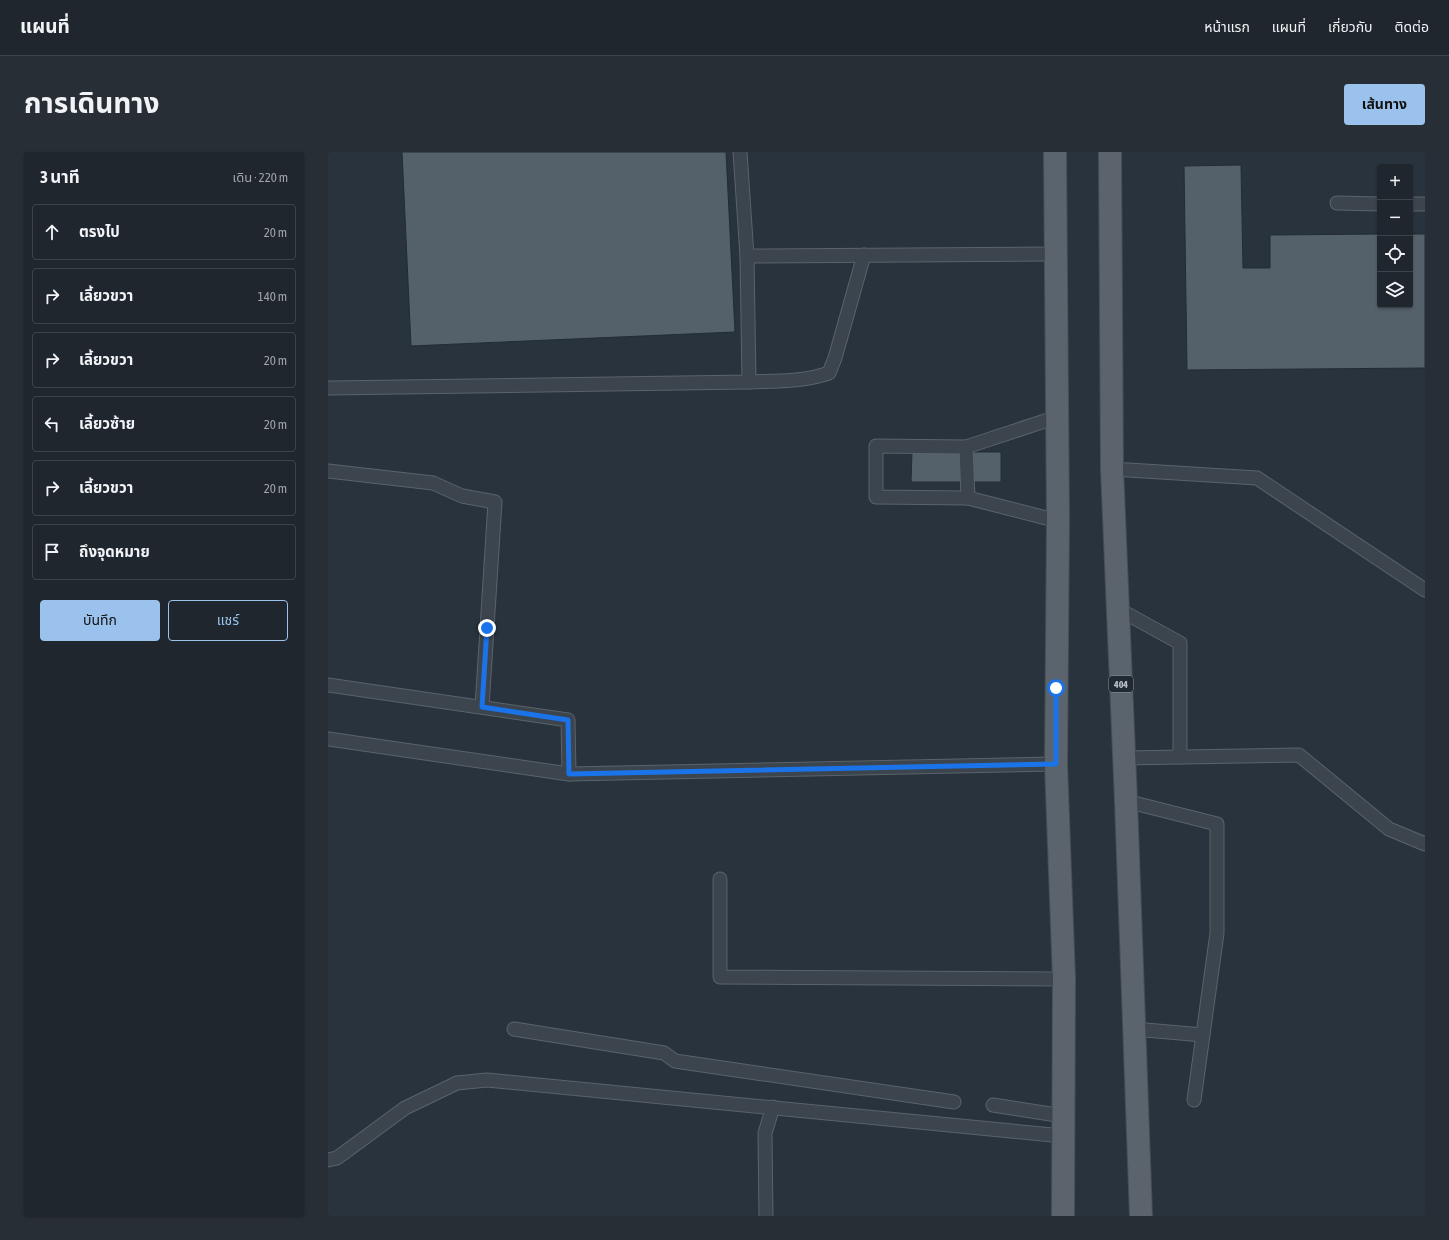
<!DOCTYPE html>
<html lang="th">
<head>
<meta charset="utf-8">
<style>
	:root { --surface:#1f262e; --page:#272e36; --text:#f1f3f6; --muted:#a1a5aa; --line:#3c434a; --accent:#9ac2ec }
	body { margin:0; font-family:"Asap Condensed","Noto Sans Thai",sans-serif; background:var(--page); color:var(--text) }
	.controls { position:absolute; right:12px; top:12px; display:grid; overflow:hidden; border-radius:4px; box-shadow:0 1px 3px #0004 }
	.controls button { width:36px; height:36px; display:grid; place-items:center; padding:0; border:0; border-bottom:1px solid var(--line); background:var(--surface); color:var(--text); font:20px sans-serif }
	.stop { position:absolute; width:12px; height:12px; margin:-9px; border:3px solid #1a73e8; border-radius:50%; background:#fff }
	.stop.end { background:#1a73e8; border-color:#fff; box-shadow:0 1px 4px #0008 }
	.list { margin:0; padding:0; list-style:none }
	h2 { display:flex; justify-content:space-between; align-items:center; height:52px; margin:0; padding:0 16px; font-size:17px }
	h2 small { font-size:13px; font-weight:400; color:var(--muted) }
	.list li { display:grid; grid-template-columns:26px 1fr auto; gap:12px; align-items:center; box-sizing:border-box; height:56px; margin:0 8px 8px; padding:0 8px; border:1px solid var(--line); border-radius:4px }
	.list b { display:block; font-size:15px; white-space:nowrap }
	.list em { font-size:13px; font-style:normal; color:var(--muted) }
	.actions { display:flex; gap:8px; padding:12px 16px }
	.actions a { flex:1; padding:9px 0; border:1px solid var(--accent); border-radius:4px; text-align:center; font-size:14px; color:var(--accent) }
	.actions .main { background:var(--accent); color:#111 }
	.icon { flex:none; width:22px; height:22px; fill:none; stroke:currentColor; stroke-width:2; stroke-linecap:round; stroke-linejoin:round }
	.map { position:relative; flex:none; width:1097px; height:1064px; overflow:hidden; border-radius:4px }
	header { display:flex; align-items:center; gap:24px; box-sizing:border-box; height:56px; padding:0 20px; background:var(--surface); border-bottom:1px solid var(--line) }
	header strong { font-size:19px }
	nav { display:flex; gap:22px; margin-inline-start:auto; font-size:14px }
	.intro { display:flex; align-items:center; justify-content:space-between; box-sizing:border-box; height:96px; padding:0 24px }
	h1 { margin:0; font-size:28px }
	.button { padding:10px 18px; border-radius:4px; background:var(--accent); color:#111; font-size:14px; font-weight:700 }
	main { display:flex; gap:24px; padding:0 24px }
	aside { flex:1; background:var(--surface); border-radius:4px; box-shadow:0 1px 3px #0004 }
	.map>svg:first-child { display:block }
	.building { fill:#54606a; stroke:#232c35 }
	.lines { fill:none; stroke-linecap:round; stroke-linejoin:round }
	.service-casing { stroke:#5a636b; stroke-width:15 }
	.primary-casing { stroke:#464e57; stroke-width:24 }
	.service { stroke:#3c454d; stroke-width:13 }
	.primary { stroke:#5b646d; stroke-width:22 }
	.route { stroke:#1a73e8; stroke-width:5 }
	.labels { text-anchor:middle; dominant-baseline:central; stroke-width:4; stroke-linejoin:round; paint-order:stroke }
	.shield { fill:#212a33; stroke:#8b939b; stroke-width:1 }
	.shield-label { font-size:10px; font-weight:bold; fill:#b9c0c8 }
</style>
</head>
<body>
<header>
<strong>แผนที่</strong>
<nav><a>หน้าแรก</a><a>แผนที่</a><a>เกี่ยวกับ</a><a>ติดต่อ</a></nav>
</header>
<div class="intro"><h1>การเดินทาง</h1><a class="button">เส้นทาง</a></div>
<main>
<aside>
<h2>3 นาที<small>เดิน · 220 m</small></h2>
<ul class="list">
<li><svg class="icon" aria-label="ahead" viewBox="0 0 24 24"><path d="M12 20V5M6 11l6-6 6 6"/></svg><div><b>ตรงไป</b></div><em>20 m</em></li>
<li><svg class="icon" aria-label="right" viewBox="0 0 24 24"><path d="M7 20v-9h11M14 6l5 5-5 5"/></svg><div><b>เลี้ยวขวา</b></div><em>140 m</em></li>
<li><svg class="icon" aria-label="right" viewBox="0 0 24 24"><path d="M7 20v-9h11M14 6l5 5-5 5"/></svg><div><b>เลี้ยวขวา</b></div><em>20 m</em></li>
<li><svg class="icon" aria-label="left" viewBox="0 0 24 24"><path d="M17 20v-9H6M10 6l-5 5 5 5"/></svg><div><b>เลี้ยวซ้าย</b></div><em>20 m</em></li>
<li><svg class="icon" aria-label="right" viewBox="0 0 24 24"><path d="M7 20v-9h11M14 6l5 5-5 5"/></svg><div><b>เลี้ยวขวา</b></div><em>20 m</em></li>
<li><svg class="icon" aria-label="arrive" viewBox="0 0 24 24"><path d="M6 21V4h12l-3 4 3 4H6"/></svg><div><b>ถึงจุดหมาย</b></div></li>
</ul>
<div class="actions"><a class="main">บันทึก</a><a>แชร์</a></div>
</aside>
<div class="map">
<svg width="1097" height="1064" viewBox="0 0 1097 1064">
	<rect width="100%" height="100%" fill="#29333d"/>
	<g class="building">
		<path d="M74 0H398L407 180 83 194Z"/>
		<path d="M913 13 915 116H942V83L1052 82V153H1082V82H1097V216L859 218 856 14Z"/>
		<path d="M584 300H673V330H583Z"/>
	</g>
	<g class="lines">
		<defs>
			<g id="service">
				<path d="M1009 51 1052 52"/>
				<path d="M1082 52H1097"/>
				<path d="M419 104 728 102"/>
				<path d="M421 230C447 229 476 230 501 221L507 206 536 103"/>
				<path d="M0 236 421 230 419 104 412 0"/>
				<path d="M729 265 638 295 640 346 730 369"/>
				<path d="M638 295 548 294V345L640 346"/>
				<path d="M784 317 929 326 1097 438"/>
				<path d="M0 319 105 331 134 344 167 350 154 555"/>
				<path d="M790 457 852 491V605"/>
				<path d="M0 533 240 568 241 622"/>
				<path d="M0 587 241 622 728 612"/>
				<path d="M796 606 971 603 1061 677 1097 692"/>
				<path d="M798 649 889 672V781L866 948"/>
				<path d="M392 727V825L736 827"/>
				<path d="M186 877 336 901 347 909 626 950"/>
				<path d="M806 877 875 883"/>
				<path d="M665 953 735 964"/>
				<path d="M0 1008 9 1006 77 956 129 931 159 928 735 984"/>
				<path d="M438 1064 437 981 445 955"/>
			</g>
			<g id="primary">
				<path d="M727 0 730 369 728 612 736 827 735 1064"/>
				<path d="M782 0 784 317 798 649 813 1064"/>
			</g>
		</defs>
		<use href="#service" class="service-casing"/>
		<use href="#primary" class="primary-casing"/>
		<use href="#service" class="service"/>
		<use href="#primary" class="primary"/>
	</g>
	<g class="lines">
		<path class="route" d="M159 476 154 555 240 568 241 622 728 612V536"/>
	</g>
	<g class="labels">
		<rect class="shield" x="781" y="524" width="24" height="16" rx="3"/>
		<g class="shield-label">
			<text x="793" y="532">404</text>
		</g>
	</g>
</svg>
<div class="controls">
<button>+</button>
<button>−</button>
<button><svg class="icon" aria-label="locate" viewBox="0 0 24 24"><circle cx="12" cy="12" r="6"/><path d="M12 2v4M12 18v4M2 12h4M18 12h4"/></svg></button>
<button><svg class="icon" aria-label="layers" viewBox="0 0 24 24"><path d="M12 4l9 5-9 5-9-5zM3 14l9 5 9-5"/></svg></button>
</div>
<div class="stop" style="left:728px;top:536px"></div>
<div class="stop end" style="left:159px;top:476px"></div>
</div>
</main>
</body>
</html>
